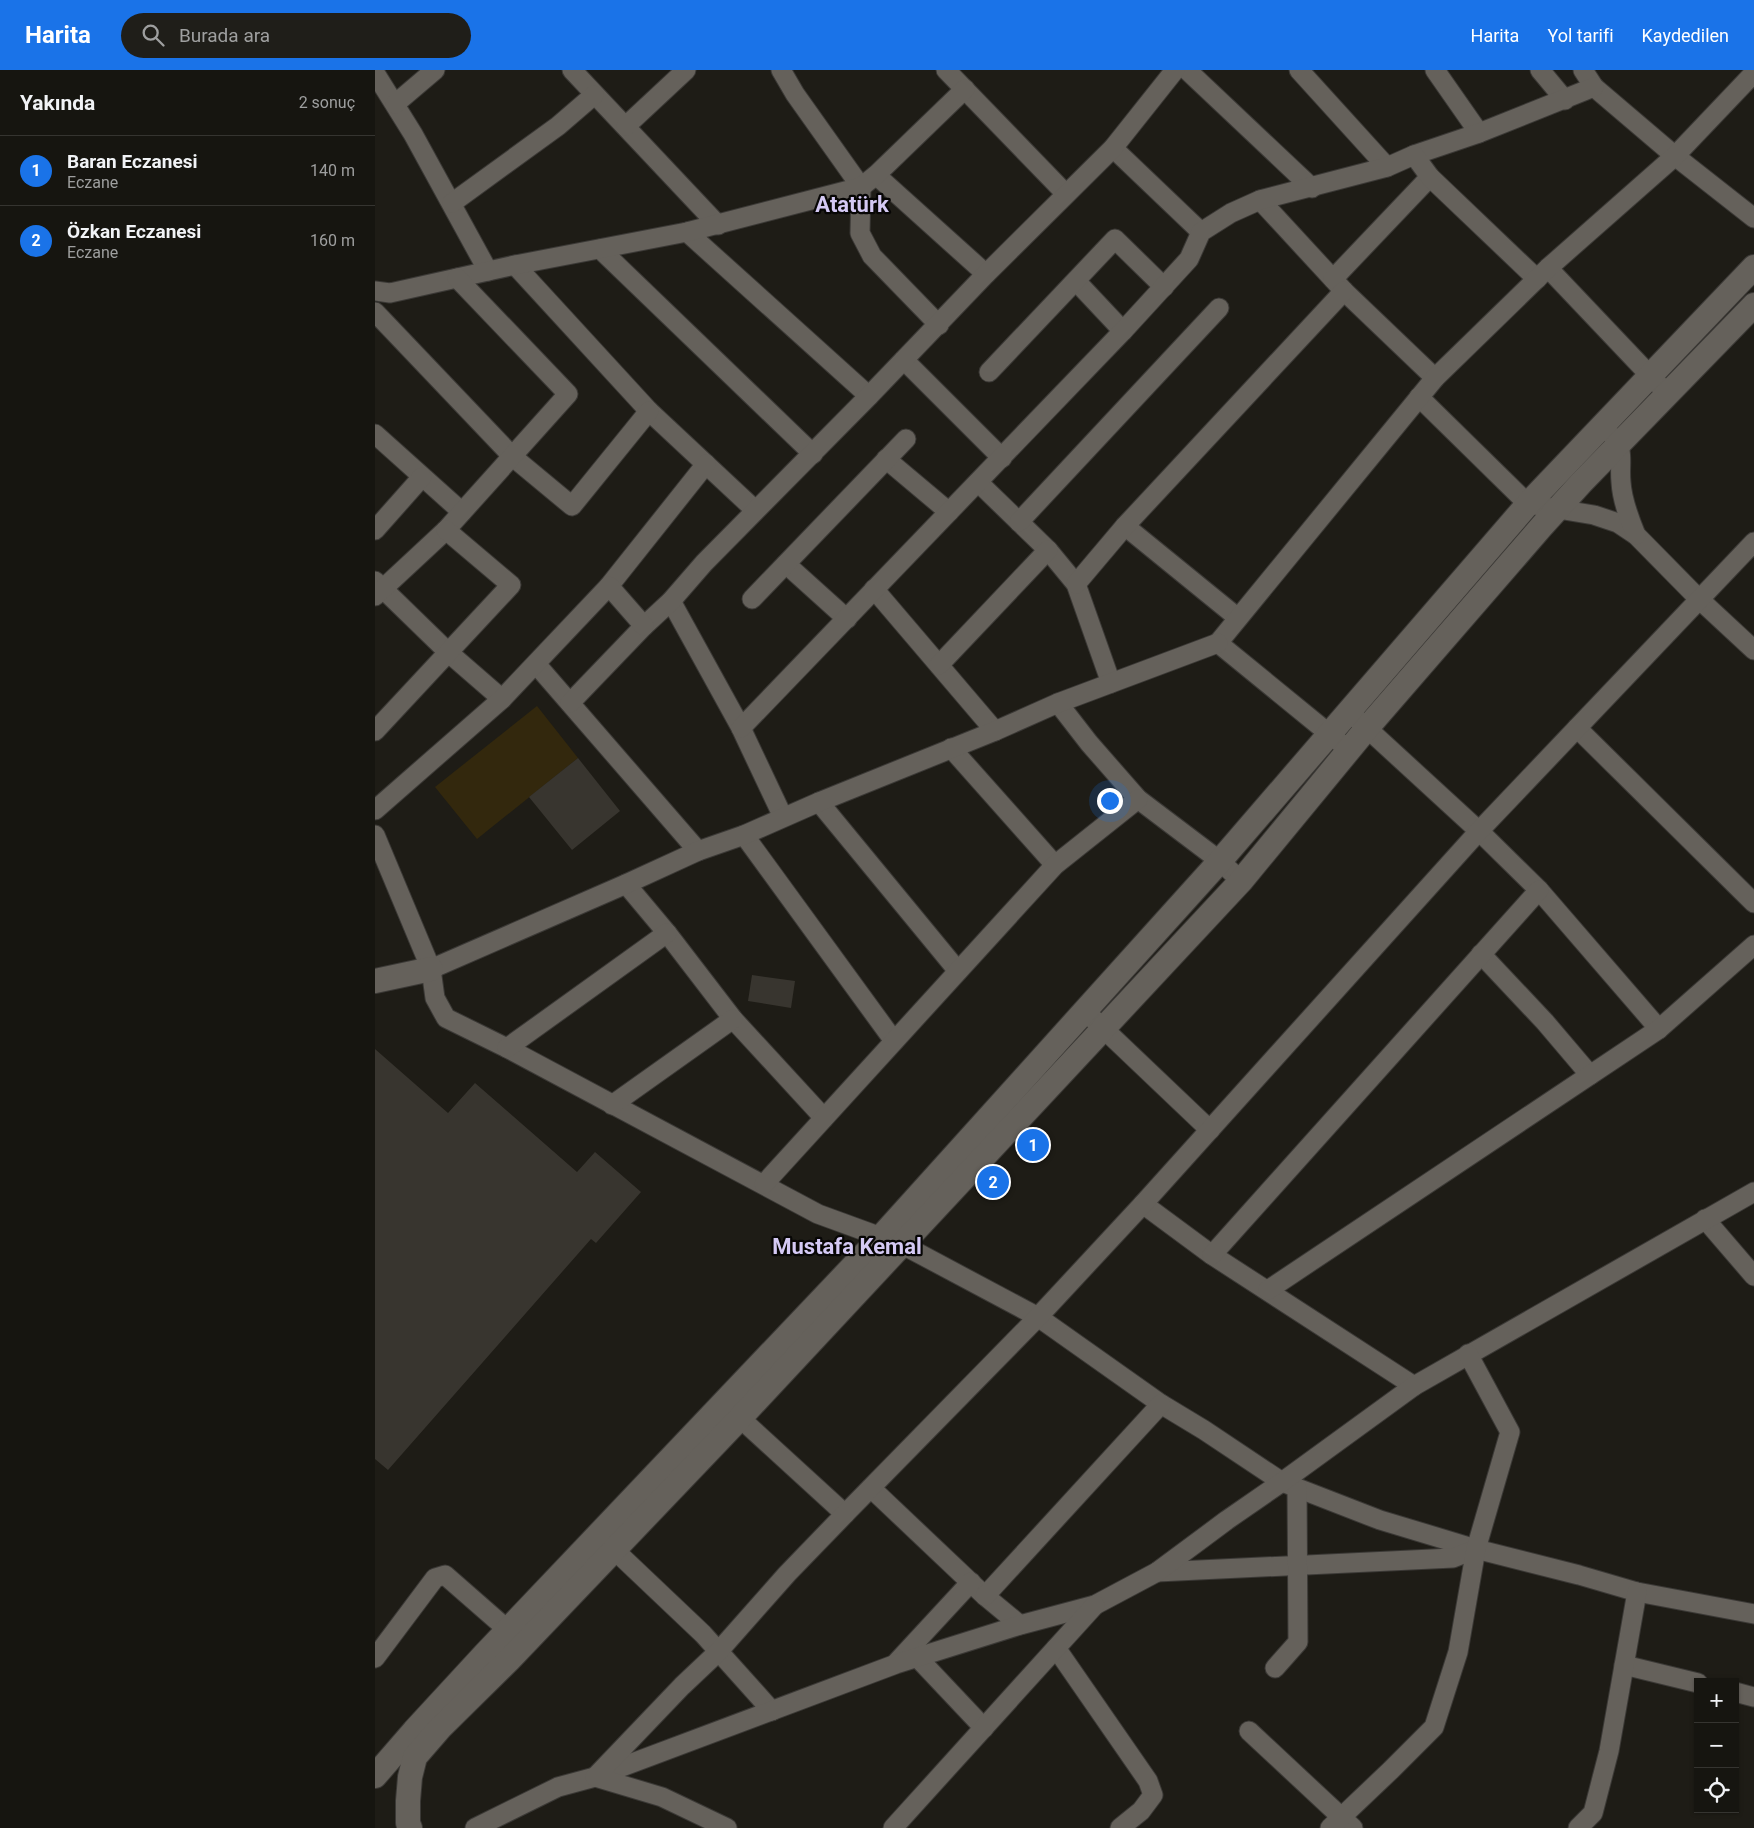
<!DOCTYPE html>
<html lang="tr">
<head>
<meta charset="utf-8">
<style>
	:root { --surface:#161510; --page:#1f1e19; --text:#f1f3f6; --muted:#9e9f9f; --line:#353430; --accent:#1a73e8 }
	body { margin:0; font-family:Roboto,sans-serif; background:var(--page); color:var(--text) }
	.controls { position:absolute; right:15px; bottom:15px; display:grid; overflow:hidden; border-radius:0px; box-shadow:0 1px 4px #0004 }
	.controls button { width:45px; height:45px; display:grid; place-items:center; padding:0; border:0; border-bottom:1px solid var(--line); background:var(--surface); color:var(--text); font:25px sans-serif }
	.you { position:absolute; left:734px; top:730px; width:18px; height:18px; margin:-12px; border:4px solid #fff; border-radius:50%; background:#1a73e8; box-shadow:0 0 0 8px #1a73e833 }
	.badge { display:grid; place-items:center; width:32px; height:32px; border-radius:50%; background:var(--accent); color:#fff; font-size:16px; font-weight:700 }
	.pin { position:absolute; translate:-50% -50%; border:2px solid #fff; box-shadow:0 1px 5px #0006 }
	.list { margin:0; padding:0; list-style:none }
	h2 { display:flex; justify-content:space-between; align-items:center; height:65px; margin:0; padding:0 20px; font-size:21px }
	h2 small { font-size:16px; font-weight:400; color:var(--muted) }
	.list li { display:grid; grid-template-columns:32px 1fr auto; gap:15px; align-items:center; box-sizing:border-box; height:70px; padding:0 20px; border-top:1px solid var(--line) }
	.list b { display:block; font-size:19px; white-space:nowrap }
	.list p { margin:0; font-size:16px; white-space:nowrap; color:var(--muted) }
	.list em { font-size:16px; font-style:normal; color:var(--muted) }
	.icon { flex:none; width:28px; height:28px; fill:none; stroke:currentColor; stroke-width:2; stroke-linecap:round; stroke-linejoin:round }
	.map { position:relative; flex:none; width:1379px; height:1758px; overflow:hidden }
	header { display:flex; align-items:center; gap:30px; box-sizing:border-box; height:70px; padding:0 25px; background:var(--accent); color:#fff }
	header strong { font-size:24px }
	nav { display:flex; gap:28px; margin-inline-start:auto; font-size:18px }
	.search { width:350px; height:45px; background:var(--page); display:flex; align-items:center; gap:12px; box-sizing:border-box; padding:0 18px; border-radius:28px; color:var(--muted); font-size:19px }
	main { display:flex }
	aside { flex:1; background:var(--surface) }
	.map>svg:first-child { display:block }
	.green { fill:#33280d }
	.building { fill:#38352f }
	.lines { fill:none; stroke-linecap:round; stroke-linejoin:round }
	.minor-casing { stroke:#3b3936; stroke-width:21 }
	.tertiary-casing { stroke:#3b3936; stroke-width:26 }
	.minor { stroke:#65615b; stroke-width:19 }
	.tertiary { stroke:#65615b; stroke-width:24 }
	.labels { text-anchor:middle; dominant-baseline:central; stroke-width:4.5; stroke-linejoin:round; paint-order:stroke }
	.district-label { font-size:22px; font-weight:bold; fill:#d4c9f4; stroke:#070605 }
</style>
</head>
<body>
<header>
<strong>Harita</strong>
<div class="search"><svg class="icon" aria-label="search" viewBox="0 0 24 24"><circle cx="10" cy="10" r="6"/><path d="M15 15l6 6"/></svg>Burada ara</div>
<nav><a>Harita</a><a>Yol tarifi</a><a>Kaydedilen</a></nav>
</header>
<main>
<aside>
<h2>Yakında<small>2 sonuç</small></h2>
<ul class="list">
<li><span class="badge">1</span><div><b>Baran Eczanesi</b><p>Eczane</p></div><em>140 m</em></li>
<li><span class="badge">2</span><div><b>Özkan Eczanesi</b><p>Eczane</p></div><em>160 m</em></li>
</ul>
</aside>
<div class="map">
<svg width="1379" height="1758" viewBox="0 0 1379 1758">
	<rect width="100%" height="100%" fill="#1e1c16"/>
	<path class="green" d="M162 636 203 688 102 769 60 717Z"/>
	<g class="building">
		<path d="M203 688 245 741 197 780 154 727Z"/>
		<path d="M377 905 420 911 416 938 373 931Z"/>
		<path d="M0 979 73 1043 100 1013 202 1102 220 1082 266 1122 221 1173 216 1169 13 1400 0 1389Z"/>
	</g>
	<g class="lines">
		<defs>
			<g id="minor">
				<path d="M197 0 343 155"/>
				<path d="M406 0 420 24 486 117 485 163 497 186 564 255"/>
				<path d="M571 0 691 124"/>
				<path d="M812 0 937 118"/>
				<path d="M924 0 1012 97"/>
				<path d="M1060 0 1104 63"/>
				<path d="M1165 0 1190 30"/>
				<path d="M1208 0 1219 17 1300 86 1379 148"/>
				<path d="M0 3 38 64 113 201"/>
				<path d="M20 34 60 0"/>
				<path d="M251 56 311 0"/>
				<path d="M738 78 826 162"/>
				<path d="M1039 85 1104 63 1219 17"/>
				<path d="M501 105 611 204"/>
				<path d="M885 130 969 221 1060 308"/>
				<path d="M77 133 183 56 219 25"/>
				<path d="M312 162 494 326"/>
				<path d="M225 179 438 384"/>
				<path d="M140 195 274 341 380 440"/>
				<path d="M1173 198 1284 315"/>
				<path d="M958 209 1055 107"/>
				<path d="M701 211 748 261"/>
				<path d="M0 221 15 223 140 195 312 162 486 117 501 105 590 19"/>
				<path d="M0 242 138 387 197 436 274 341"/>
				<path d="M529 290 627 388"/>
				<path d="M614 302 740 169 789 217"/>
				<path d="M1044 327 1153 434 1219 445 1243 453 1261 465 1324 529 1379 580"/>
				<path d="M0 364 87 442"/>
				<path d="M1238 367C1250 380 1244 395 1246 412 1247 430 1254 448 1261 465"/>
				<path d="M511 389 574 442"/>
				<path d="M603 412 673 480 701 514 736 613"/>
				<path d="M644 452 844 238"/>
				<path d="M750 456 863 548"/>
				<path d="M0 460 47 407"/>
				<path d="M411 494 472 549"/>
				<path d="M0 511 74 583 127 629"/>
				<path d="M701 514 750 456 969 221"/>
				<path d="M234 516 331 394"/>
				<path d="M499 519 620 661"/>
				<path d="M0 526 71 460 193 324 82 208"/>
				<path d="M377 529 531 369"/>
				<path d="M296 531 366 658 408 747"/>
				<path d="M161 594 323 781"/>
				<path d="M564 595 673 480"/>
				<path d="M195 633 269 556 296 531 329 493 494 326 611 204 738 78 800 0"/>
				<path d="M683 633 714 673 763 729 845 791 866 811"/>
				<path d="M982 649 1104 761 1164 820 1284 959"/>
				<path d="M366 658 748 261 814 189 826 162 856 143 885 130 1012 97 1039 85 1055 107 1162 209"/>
				<path d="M1202 658 1379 833"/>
				<path d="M0 661 136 515 71 460"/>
				<path d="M576 678 680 795"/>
				<path d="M974 680 843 573 1060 308 1173 198 1300 86 1379 3"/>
				<path d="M444 732 583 901"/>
				<path d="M0 740 127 629 234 516 269 556"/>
				<path d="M0 765 56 899 60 928 71 948 132 978 443 1144 528 1175 663 1247 786 1334 829 1360 907 1412 1005 1450 1101 1479 1204 1505 1262 1522 1379 1544"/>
				<path d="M369 765 519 971"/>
				<path d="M251 814 292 863 358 949 449 1048"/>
				<path d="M1106 884 1170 952 1215 1005"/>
				<path d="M56 899 251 814 323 781 369 765 444 732 620 661 683 633 843 573"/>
				<path d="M710 941 835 1060"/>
				<path d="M132 978 292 863"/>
				<path d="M237 1035 358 949"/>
				<path d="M389 1114 680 795 763 729"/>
				<path d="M768 1134 837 1185 1039 1316"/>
				<path d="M1330 1149 1379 1206"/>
				<path d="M837 1185 1164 820"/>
				<path d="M893 1220 1284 959 1379 875"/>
				<path d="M365 1348 470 1444"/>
				<path d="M496 1418 610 1526 645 1555"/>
				<path d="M230 1471 328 1564 397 1641"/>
				<path d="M782 1502 1078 1488 1101 1479"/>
				<path d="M610 1526 786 1334"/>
				<path d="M681 1578 773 1711 778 1725 766 1741 745 1758"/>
				<path d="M542 1587 609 1658"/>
				<path d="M0 1588 60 1508 70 1505 133 1560"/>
				<path d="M522 1592 596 1512"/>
				<path d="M1249 1595 1323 1613"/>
				<path d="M900 1598 923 1572 922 1418"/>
				<path d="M1360 1622 1379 1627"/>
				<path d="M874 1661 978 1758"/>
				<path d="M100 1758 183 1717 220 1707 521 1594 645 1555 720 1535 782 1502 852 1450 907 1412 1039 1316 1379 1122"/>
				<path d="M352 1758 287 1727 220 1707 307 1616 343 1582 412 1504 470 1444 663 1247 768 1134 1104 761 1379 472"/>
				<path d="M518 1758 720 1535"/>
				<path d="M955 1758 1016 1700 1059 1657 1083 1582 1101 1479 1135 1362 1093 1284"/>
				<path d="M1203 1758 1218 1743 1234 1681 1262 1522"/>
			</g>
			<g id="tertiary">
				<path d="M0 911 56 899"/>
				<path d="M0 1706 39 1661 110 1584 507 1166 845 791 1153 434 1379 197"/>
				<path d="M35 1758 33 1753V1731L35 1707 40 1687 66 1657 134 1590 365 1348 866 811 992 658 1167 456 1206 413 1379 235"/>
			</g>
		</defs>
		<use href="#minor" class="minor-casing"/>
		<use href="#tertiary" class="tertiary-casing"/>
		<use href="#minor" class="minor"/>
		<use href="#tertiary" class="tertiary"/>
	</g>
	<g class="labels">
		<g class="district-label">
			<text x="477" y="134">Atatürk</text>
			<text x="472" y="1176">Mustafa Kemal</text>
		</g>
	</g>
</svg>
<div class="controls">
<button>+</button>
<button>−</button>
<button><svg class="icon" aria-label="locate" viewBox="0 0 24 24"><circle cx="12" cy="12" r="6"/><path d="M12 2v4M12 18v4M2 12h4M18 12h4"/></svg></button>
</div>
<div class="you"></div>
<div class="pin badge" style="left:658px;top:1075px">1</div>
<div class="pin badge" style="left:618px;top:1112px">2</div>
</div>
</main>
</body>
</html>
